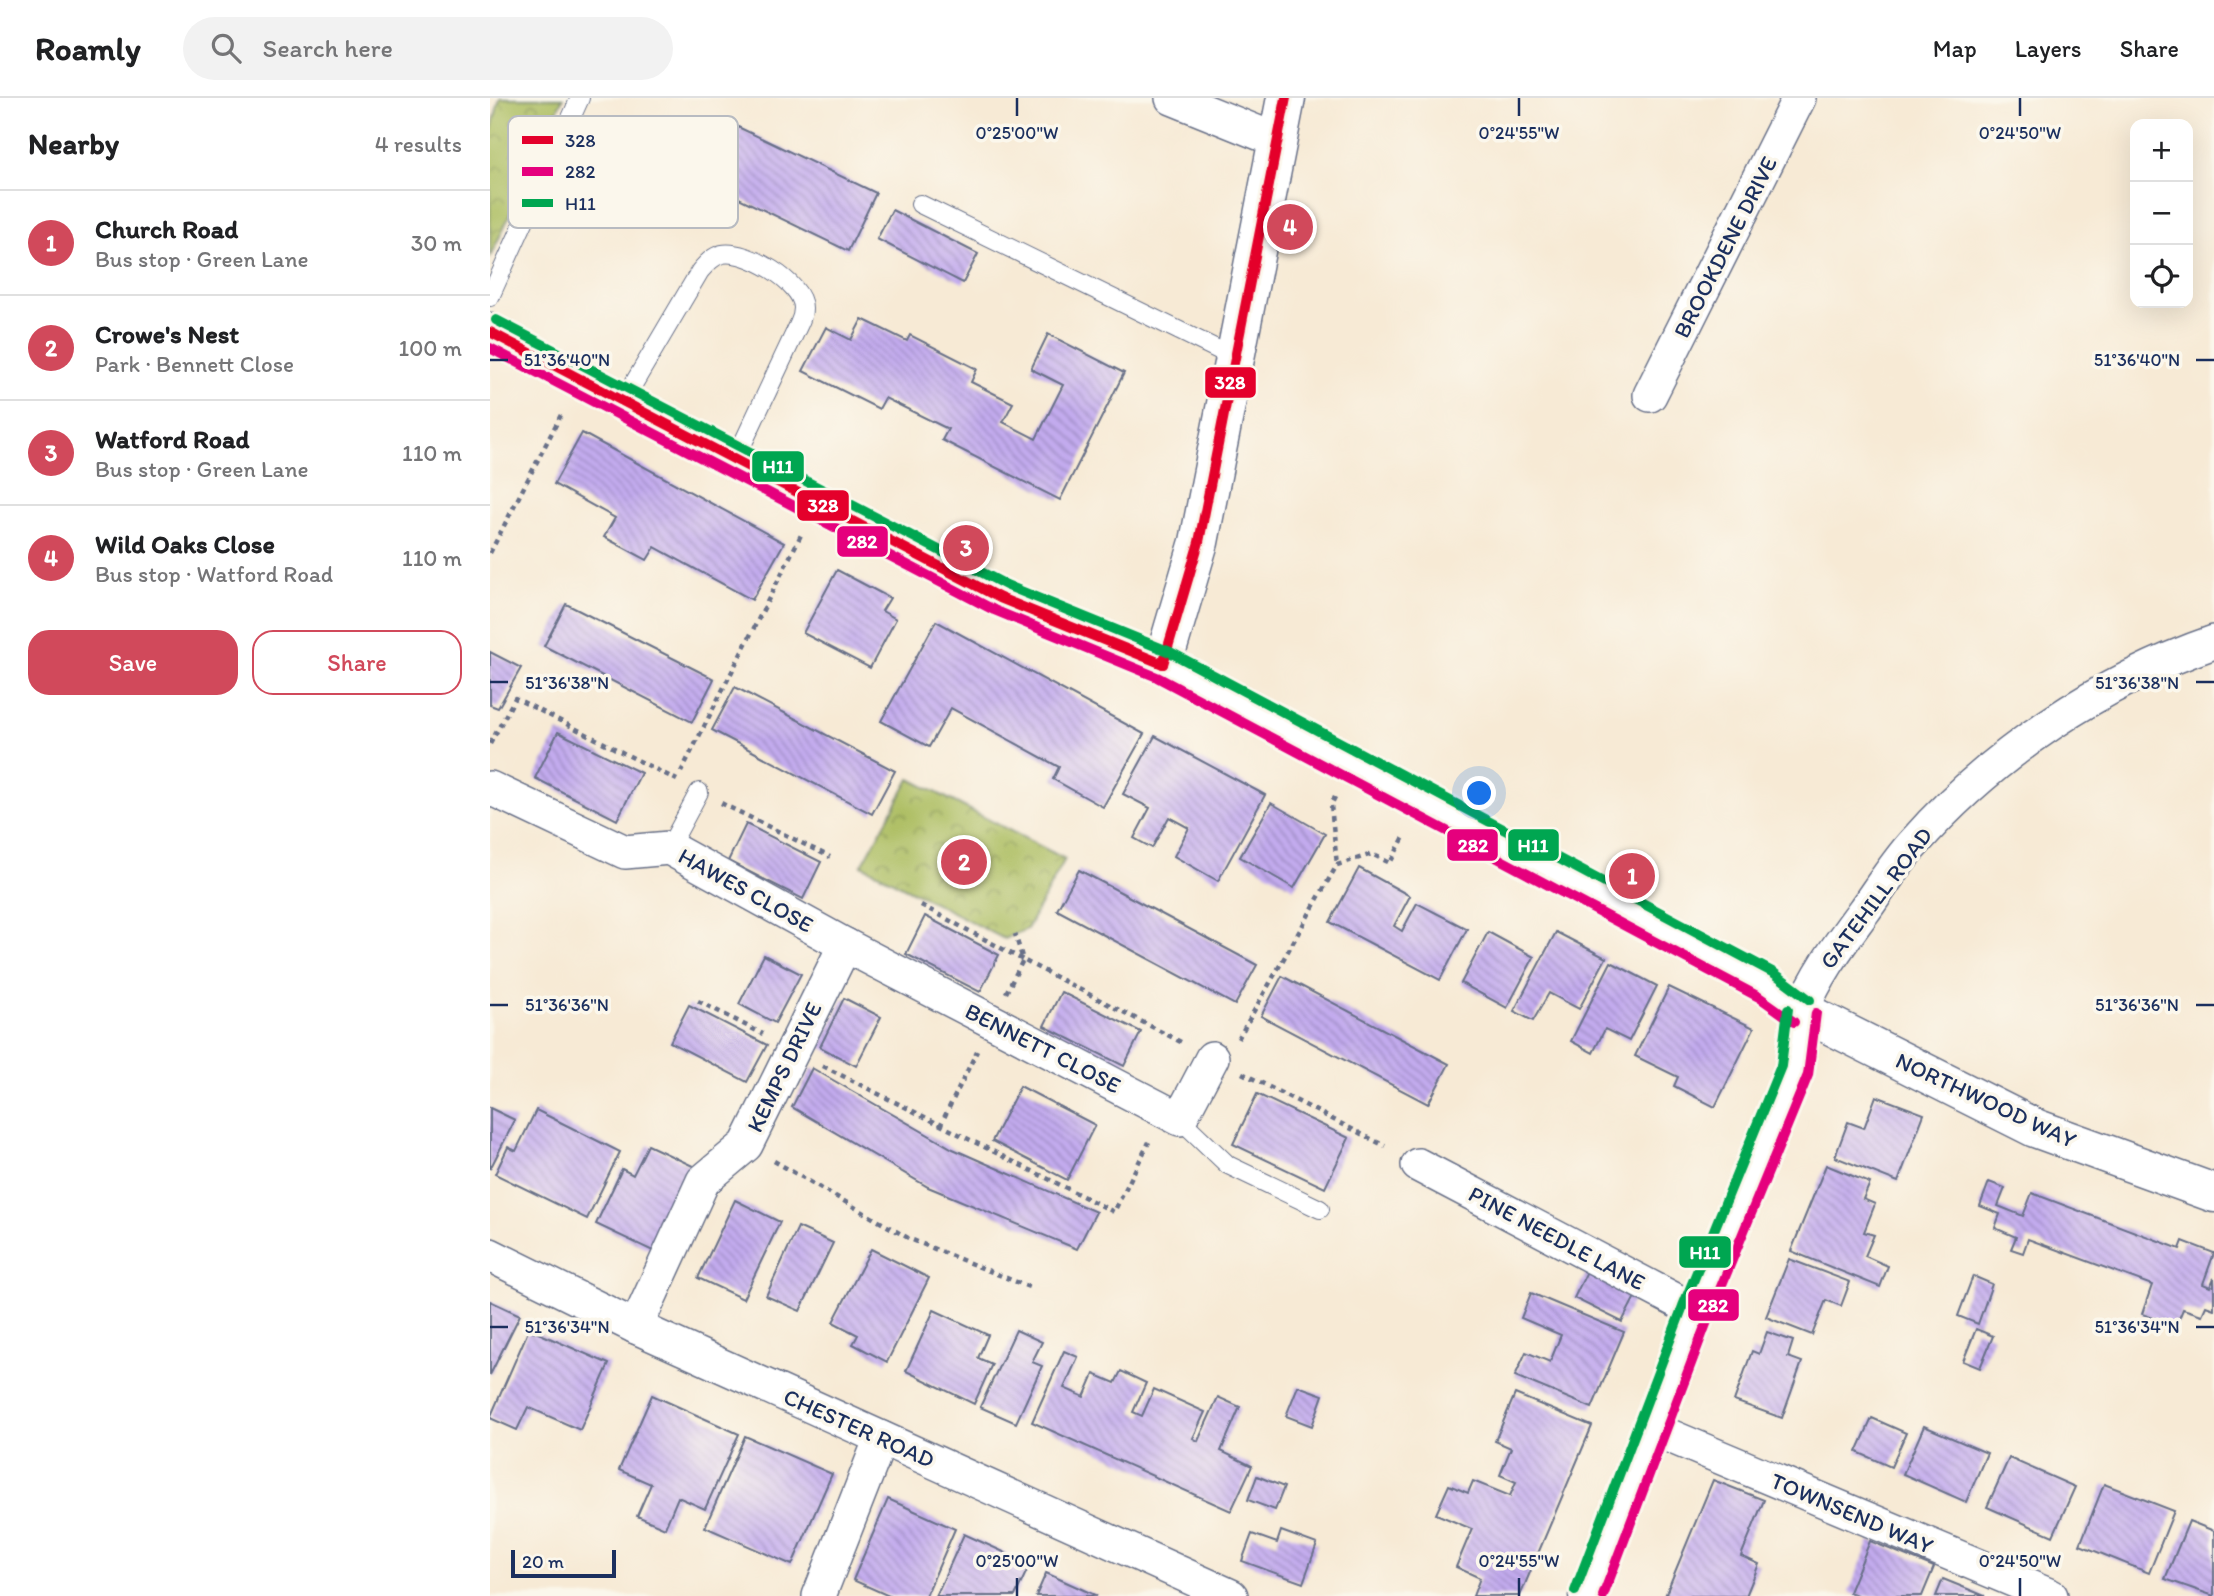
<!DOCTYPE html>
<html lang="en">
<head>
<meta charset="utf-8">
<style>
	:root { --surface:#fff; --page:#f2f2f2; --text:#202124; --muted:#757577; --line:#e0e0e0; --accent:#d1495b }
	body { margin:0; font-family:Itim,sans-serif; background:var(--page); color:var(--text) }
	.controls { position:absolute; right:21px; top:21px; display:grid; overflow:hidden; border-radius:14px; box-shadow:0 7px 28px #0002 }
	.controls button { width:63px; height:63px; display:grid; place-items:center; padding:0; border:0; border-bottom:2px solid var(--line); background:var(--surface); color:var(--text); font:35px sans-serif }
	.scale { position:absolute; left:21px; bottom:18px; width:105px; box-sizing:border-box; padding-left:7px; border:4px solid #1b2f5e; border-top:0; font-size:19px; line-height:24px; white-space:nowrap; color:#1b2f5e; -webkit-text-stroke:5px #fbf7ec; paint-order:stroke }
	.you { position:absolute; left:990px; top:696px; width:24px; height:24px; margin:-18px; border:5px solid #fff; border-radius:50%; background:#1a73e8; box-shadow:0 0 0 10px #1a73e833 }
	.badge { display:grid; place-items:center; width:46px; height:46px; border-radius:50%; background:var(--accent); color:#fff; font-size:23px; font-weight:700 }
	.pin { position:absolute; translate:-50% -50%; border:4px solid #fff; box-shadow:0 2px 7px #0006 }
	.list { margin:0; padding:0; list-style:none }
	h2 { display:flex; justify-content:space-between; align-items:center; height:91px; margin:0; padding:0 28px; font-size:30px }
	h2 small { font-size:23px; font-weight:400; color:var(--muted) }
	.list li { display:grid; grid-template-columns:46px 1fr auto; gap:21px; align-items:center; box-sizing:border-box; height:105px; padding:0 28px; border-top:2px solid var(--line) }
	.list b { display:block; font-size:26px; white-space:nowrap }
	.list p { margin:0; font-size:23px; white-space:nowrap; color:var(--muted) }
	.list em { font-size:23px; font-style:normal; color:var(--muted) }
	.actions { display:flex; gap:14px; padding:21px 28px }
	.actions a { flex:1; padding:16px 0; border:2px solid var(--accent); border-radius:21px; text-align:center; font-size:24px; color:var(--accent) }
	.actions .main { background:var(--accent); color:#fff }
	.icon { flex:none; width:38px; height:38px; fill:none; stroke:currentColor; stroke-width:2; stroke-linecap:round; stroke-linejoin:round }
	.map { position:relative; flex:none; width:1724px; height:1498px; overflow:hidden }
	header { display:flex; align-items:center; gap:42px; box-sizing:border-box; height:98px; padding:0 35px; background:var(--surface); border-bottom:2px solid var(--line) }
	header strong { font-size:33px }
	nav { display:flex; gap:38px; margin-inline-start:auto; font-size:24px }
	.search { width:490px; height:63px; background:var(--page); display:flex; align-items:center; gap:18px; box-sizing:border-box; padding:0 24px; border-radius:38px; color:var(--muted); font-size:26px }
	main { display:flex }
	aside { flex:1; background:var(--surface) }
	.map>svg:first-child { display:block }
	.park { fill:url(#park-crowns); stroke:#64765f; stroke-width:2 }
	.building { fill:url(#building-back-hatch) }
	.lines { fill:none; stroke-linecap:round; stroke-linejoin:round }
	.service-casing { stroke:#687088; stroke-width:20 }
	.minor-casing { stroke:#687088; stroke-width:36 }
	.tertiary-casing { stroke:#687088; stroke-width:41 }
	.secondary-casing { stroke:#687088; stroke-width:41 }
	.primary-casing { stroke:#687088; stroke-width:41 }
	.path { stroke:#687088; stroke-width:4.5; stroke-dasharray:5 5; stroke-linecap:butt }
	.service { stroke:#fff; stroke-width:18 }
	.minor { stroke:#fff; stroke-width:33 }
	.tertiary { stroke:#fff; stroke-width:38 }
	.secondary { stroke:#fff; stroke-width:38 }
	.primary { stroke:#fff; stroke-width:38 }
	.bus-1-casing { stroke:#fbf7ec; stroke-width:16 }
	.bus-2-casing { stroke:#fbf7ec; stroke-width:16 }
	.bus-3-casing { stroke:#fbf7ec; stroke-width:16 }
	.bus-1 { stroke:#e4002b; stroke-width:10 }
	.bus-2 { stroke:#e5007d; stroke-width:10 }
	.bus-3 { stroke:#00a651; stroke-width:10 }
	.ticks { fill:none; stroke:#1b2f5e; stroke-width:2.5 }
	.labels { text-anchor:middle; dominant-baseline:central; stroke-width:7; stroke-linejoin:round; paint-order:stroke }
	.street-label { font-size:23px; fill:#1b2f5e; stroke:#fbf7ec }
	.key { fill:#fbf7ec; stroke:#b8bbc1; stroke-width:2 }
	.key-label { font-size:19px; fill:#1b2f5e }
	.ticks-label { font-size:18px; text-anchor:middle; fill:#1b2f5e; stroke:#fbf7ec; stroke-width:7; stroke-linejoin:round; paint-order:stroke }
	.line-badge { stroke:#fbf7ec; stroke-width:2.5 }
	.badge-label { font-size:19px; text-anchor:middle; font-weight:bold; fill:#fff }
</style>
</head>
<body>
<header>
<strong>Roamly</strong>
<div class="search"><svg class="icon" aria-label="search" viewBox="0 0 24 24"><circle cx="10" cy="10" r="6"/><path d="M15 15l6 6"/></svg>Search here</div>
<nav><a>Map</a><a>Layers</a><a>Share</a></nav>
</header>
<main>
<aside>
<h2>Nearby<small>4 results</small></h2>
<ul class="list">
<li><span class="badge">1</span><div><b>Church Road</b><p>Bus stop · Green Lane</p></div><em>30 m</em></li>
<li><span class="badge">2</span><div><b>Crowe's Nest</b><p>Park · Bennett Close</p></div><em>100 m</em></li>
<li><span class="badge">3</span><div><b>Watford Road</b><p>Bus stop · Green Lane</p></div><em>110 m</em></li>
<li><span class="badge">4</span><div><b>Wild Oaks Close</b><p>Bus stop · Watford Road</p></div><em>110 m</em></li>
</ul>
<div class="actions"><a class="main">Save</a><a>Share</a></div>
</aside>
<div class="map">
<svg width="1724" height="1498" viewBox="0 0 1724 1498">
	<defs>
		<pattern id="park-crowns" width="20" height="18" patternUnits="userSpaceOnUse" patternTransform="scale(1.75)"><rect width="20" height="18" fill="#acbd60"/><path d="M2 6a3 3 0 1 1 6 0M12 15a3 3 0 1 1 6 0" fill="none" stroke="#8b9a52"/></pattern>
		<pattern id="building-back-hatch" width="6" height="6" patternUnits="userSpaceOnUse" patternTransform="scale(1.75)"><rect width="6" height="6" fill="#c3abee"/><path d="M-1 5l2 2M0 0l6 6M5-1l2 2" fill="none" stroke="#9e8cc4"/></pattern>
	</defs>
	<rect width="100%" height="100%" fill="#fbf7ec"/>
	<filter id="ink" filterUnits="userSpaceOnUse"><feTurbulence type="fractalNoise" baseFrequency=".0143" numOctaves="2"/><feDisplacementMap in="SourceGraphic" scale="14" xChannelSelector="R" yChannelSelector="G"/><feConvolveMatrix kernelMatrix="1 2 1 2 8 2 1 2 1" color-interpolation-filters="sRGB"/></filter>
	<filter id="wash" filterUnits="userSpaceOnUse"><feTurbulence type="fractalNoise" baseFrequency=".00686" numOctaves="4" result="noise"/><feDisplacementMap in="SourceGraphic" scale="28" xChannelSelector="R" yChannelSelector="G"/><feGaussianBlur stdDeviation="1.57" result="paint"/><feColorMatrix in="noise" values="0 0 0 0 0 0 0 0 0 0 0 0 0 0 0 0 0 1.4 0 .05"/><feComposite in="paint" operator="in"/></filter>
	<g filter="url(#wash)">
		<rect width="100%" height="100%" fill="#f7ead5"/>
		<g class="park">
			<path d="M10 0H73L0 160V38Z"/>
			<path d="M420 681 575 761 537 831 514 841 372 767Z"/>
		</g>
		<g id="blocks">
			<g class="building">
				<path d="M248 29 386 95 358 153 220 86Z"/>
				<path d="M402 112 488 156 473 185 387 141Z"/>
				<path d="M372 221 417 243 420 237 487 271 481 284 523 305 513 324 546 341 573 287 541 271 558 236 634 275 570 402 452 342 458 331 395 300 389 311 313 273 336 229 361 242Z"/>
				<path d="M92 335 294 445 262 502 165 449 157 462 114 439 125 420 64 386Z"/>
				<path d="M347 472 400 500 392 513 406 521 380 570 313 535Z"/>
				<path d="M76 506 224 581 202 624 54 548Z"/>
				<path d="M446 523 654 636 613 709 563 681 569 669 461 610 439 649 391 623Z"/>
				<path d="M0 554 31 570 8 610 0 607Z"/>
				<path d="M245 589 405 673 382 716 222 632Z"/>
				<path d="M68 634 151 675 127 722 45 680Z"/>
				<path d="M665 638 775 697 728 783 684 758 699 730 679 719 662 750 644 740 660 710 633 696Z"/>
				<path d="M781 705 835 736 804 790 750 759Z"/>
				<path d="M256 726 331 764 313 801 238 763Z"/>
				<path d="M869 770 920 798 904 828 912 833 927 805 977 831 950 882 840 824Z"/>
				<path d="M589 772 767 867 745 907 567 812Z"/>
				<path d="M435 818 509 857 490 894 416 856Z"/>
				<path d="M998 834 1044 859 1017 910 971 885Z"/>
				<path d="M1066 834 1116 860 1089 911 1059 895 1043 923 1024 913Z"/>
				<path d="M274 857 311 876 285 925 249 906Z"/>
				<path d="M1121 864 1167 888 1139 943 1115 931 1103 955 1081 943Z"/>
				<path d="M792 878 959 966 938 1006 771 918Z"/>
				<path d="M1179 889 1264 930 1225 1009 1184 988 1188 979 1145 958Z"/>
				<path d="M571 894 651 934 634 968 554 928Z"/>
				<path d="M354 900 391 919 366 968 330 949Z"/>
				<path d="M199 907 277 947 257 984 180 944Z"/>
				<path d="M322 970 463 1051 606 1114 587 1151 438 1089 302 1009Z"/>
				<path d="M530 988 605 1027 577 1082 502 1043Z"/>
				<path d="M767 996 859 1040 835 1090 743 1046Z"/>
				<path d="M1386 998 1434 1016 1408 1084 1345 1059 1358 1024 1374 1030Z"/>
				<path d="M0 1010 25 1022 0 1071Z"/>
				<path d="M46 1012 130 1054 97 1121 5 1076 18 1049 26 1053Z"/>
				<path d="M158 1047 207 1070 167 1155 106 1126 132 1071 143 1077Z"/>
				<path d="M1336 1067 1380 1085 1373 1101 1385 1106 1374 1134 1384 1137 1375 1158 1398 1168 1390 1189 1301 1153Z"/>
				<path d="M1499 1084 1515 1090 1508 1108 1533 1118 1542 1095 1690 1151 1693 1143 1724 1155 1713 1186 1720 1189 1724 1180V1211L1716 1208 1712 1217 1693 1211 1686 1228 1652 1216 1662 1187 1538 1141 1533 1155 1521 1151 1526 1139 1505 1130 1510 1116 1490 1108Z"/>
				<path d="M245 1102 290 1124 253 1201 208 1180Z"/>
				<path d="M308 1129 343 1145 310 1213 276 1198Z"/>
				<path d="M381 1151 439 1180 397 1264 363 1246 368 1237 343 1224Z"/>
				<path d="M1299 1161 1360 1184 1351 1208 1336 1202 1322 1237 1276 1219Z"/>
				<path d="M1099 1169 1148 1193 1132 1224 1084 1200Z"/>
				<path d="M1483 1178 1502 1186 1488 1226 1468 1218Z"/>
				<path d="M1041 1195 1134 1234 1102 1310 1025 1278 1036 1254 1060 1264 1071 1237 1031 1220Z"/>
				<path d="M0 1203 30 1217 0 1277Z"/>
				<path d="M444 1212 498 1237 488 1260 502 1266 484 1306 416 1273Z"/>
				<path d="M39 1231 119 1266 90 1332 38 1309 27 1332 0 1320Z"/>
				<path d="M1486 1231 1503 1238 1490 1270 1473 1263Z"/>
				<path d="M526 1232 552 1244 542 1264 552 1268 526 1325 490 1309Z"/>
				<path d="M1277 1234 1303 1243 1298 1259 1312 1264 1292 1320 1244 1303 1262 1253 1269 1256Z"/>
				<path d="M574 1253 588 1259 574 1290 594 1299 604 1276 625 1285 631 1273 656 1285 643 1314 652 1318 664 1291 715 1314 703 1340 708 1343 728 1299 750 1309 731 1353 762 1368 741 1413 542 1324Z"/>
				<path d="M808 1288 833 1297 822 1328 796 1318Z"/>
				<path d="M1025 1296 1102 1328 1030 1498H983L990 1480 966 1469 982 1431 946 1416 959 1387 978 1395 983 1383 1020 1398 1026 1384 1010 1377 1021 1350 1005 1343Z"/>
				<path d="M162 1297 249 1336 215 1411 188 1399 175 1430 147 1418 161 1386 129 1372Z"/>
				<path d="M1382 1320 1416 1335 1401 1369 1367 1354Z"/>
				<path d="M1434 1328 1497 1355 1476 1404 1413 1376Z"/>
				<path d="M255 1338 342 1376 302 1467 215 1429Z"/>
				<path d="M1519 1360 1585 1389 1563 1438 1497 1409Z"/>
				<path d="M767 1378 794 1389 785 1412 758 1402Z"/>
				<path d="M1223 1382 1274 1402 1251 1458 1269 1466 1256 1498H1175Z"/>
				<path d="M1614 1386 1684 1413 1659 1475 1590 1447Z"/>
				<path d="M398 1401 465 1431 436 1498H399L363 1482Z"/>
				<path d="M1699 1423 1724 1433V1498L1675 1481Z"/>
				<path d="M791 1433 827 1446 813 1485 752 1463 762 1436 787 1445Z"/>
				<path d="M474 1436 540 1466 525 1498H446Z"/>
				<path d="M1380 1443 1444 1469 1432 1498H1369L1359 1494Z"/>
				<path d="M556 1475 607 1498H546Z"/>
				<path d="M1453 1481 1495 1498H1446Z"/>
			</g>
		</g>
	</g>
	<g filter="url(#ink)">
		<use href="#blocks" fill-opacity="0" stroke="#687088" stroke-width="2"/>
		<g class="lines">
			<defs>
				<g id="service">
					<path d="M430 106 747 261"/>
					<path d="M0 199 90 0"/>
					<path d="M134 302 210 173C216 166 223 158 232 156 256 151 313 184 313 210 313 215 311 222 309 226L246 360"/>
					<path d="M179 750 209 694"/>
					<path d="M690 1021 738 1067 830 1111"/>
				</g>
				<g id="minor">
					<path d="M682 0 786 42"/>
					<path d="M1160 297 1309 0"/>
					<path d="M0 690 135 754 179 750 355 847 690 1021 722 960"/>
					<path d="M1312 913C1327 876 1349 847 1373 814 1389 792 1404 767 1423 746 1502 656 1611 583 1724 544"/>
					<path d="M928 1067 1206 1213"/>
					<path d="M0 1157 146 1229 741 1498"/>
					<path d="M146 1229 213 1083 256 1047 355 847"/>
					<path d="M1163 1331 1561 1498"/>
					<path d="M329 1498 391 1340"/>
				</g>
				<path id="tertiary" d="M1312 913 1545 1030 1724 1095"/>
				<path id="secondary" d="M0 234 510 500 673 566"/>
				<path id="primary" d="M796 0 709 444 673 566 1277 887 1312 913 1305 972 1206 1213 1098 1498"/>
			</defs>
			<use href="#service" class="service-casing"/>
			<use href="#minor" class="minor-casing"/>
			<use href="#tertiary" class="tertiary-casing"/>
			<use href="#secondary" class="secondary-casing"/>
			<use href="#primary" class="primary-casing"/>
			<g class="path">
				<path d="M0 455 73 313"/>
				<path d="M0 646 25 600 187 682"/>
				<path d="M191 674 312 435"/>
				<path d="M845 699 841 707 847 767"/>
				<path d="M231 705 340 759"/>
				<path d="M431 807 533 862 525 836"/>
				<path d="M516 895 533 862 691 944"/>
				<path d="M208 903 273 936"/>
				<path d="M748 941 847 767 882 756 900 765 915 737"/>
				<path d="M333 968 624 1114 659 1044"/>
				<path d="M752 975 895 1048"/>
				<path d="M450 1028 487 953"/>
				<path d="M284 1063 420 1141 539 1189"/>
			</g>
			<use href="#service" class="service"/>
			<use href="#minor" class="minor"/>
			<use href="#tertiary" class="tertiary"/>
			<use href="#secondary" class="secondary"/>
			<use href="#primary" class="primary"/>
			<defs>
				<g id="bus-1">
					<path d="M0 234 510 500 673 566"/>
					<path d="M673 566 709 444 796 0"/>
				</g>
				<g id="bus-2">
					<path d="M0 250 504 512 667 579 1269 899 1304 924"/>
					<path d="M1113 1498 1219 1218 1318 977 1326 915"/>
				</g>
				<g id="bus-3">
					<path d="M6 222 516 487 680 554 1284 875 1320 902"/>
					<path d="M1085 1493 1193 1208 1291 968 1298 911"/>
				</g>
			</defs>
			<use href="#bus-1" class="bus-1-casing"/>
			<use href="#bus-2" class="bus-2-casing"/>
			<use href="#bus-3" class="bus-3-casing"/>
			<use href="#bus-1" class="bus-1"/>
			<use href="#bus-2" class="bus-2"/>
			<use href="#bus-3" class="bus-3"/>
		</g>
	</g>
	<path class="ticks" d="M527 0V18M1029 0V18M1530 0V18M0 262H18M1706 262H1724M0 584H18M1706 584H1724M0 907H18M1706 907H1724M0 1229H18M1706 1229H1724M527 1480V1498M1029 1480V1498M1530 1480V1498"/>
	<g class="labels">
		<g class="street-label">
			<text transform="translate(1235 149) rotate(-63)">BROOKDENE DRIVE</text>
			<text transform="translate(256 792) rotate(29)">HAWES CLOSE</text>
			<text transform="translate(1386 800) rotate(-53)">GATEHILL ROAD</text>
			<text transform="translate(553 950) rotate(27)">BENNETT CLOSE</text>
			<text transform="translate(294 969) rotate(-64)">KEMPS DRIVE</text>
			<text transform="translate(1496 1002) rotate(25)">NORTHWOOD WAY</text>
			<text transform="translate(1067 1140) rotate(28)">PINE NEEDLE LANE</text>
			<text transform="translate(369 1330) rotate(24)">CHESTER ROAD</text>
			<text transform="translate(1362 1415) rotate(23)">TOWNSEND WAY</text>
		</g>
	</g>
	<rect x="18" y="18" width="230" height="112" rx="10" class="key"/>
	<rect x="32" y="38" width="31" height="8" fill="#e4002b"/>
	<rect x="32" y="69" width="31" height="9" fill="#e5007d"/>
	<rect x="32" y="101" width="31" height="8" fill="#00a651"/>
	<g class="key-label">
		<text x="75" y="49">328</text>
		<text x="75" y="80">282</text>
		<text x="75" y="112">H11</text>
	</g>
	<g class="ticks-label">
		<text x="527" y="41">0°25'00"W</text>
		<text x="1029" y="41">0°24'55"W</text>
		<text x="1530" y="41">0°24'50"W</text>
		<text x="77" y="268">51°36'40"N</text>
		<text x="1647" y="268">51°36'40"N</text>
		<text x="77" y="591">51°36'38"N</text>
		<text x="1647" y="591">51°36'38"N</text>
		<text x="77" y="913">51°36'36"N</text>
		<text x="1647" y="913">51°36'36"N</text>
		<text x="77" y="1235">51°36'34"N</text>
		<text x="1647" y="1235">51°36'34"N</text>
		<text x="527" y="1469">0°25'00"W</text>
		<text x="1029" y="1469">0°24'55"W</text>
		<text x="1530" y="1469">0°24'50"W</text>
	</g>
	<g class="line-badge">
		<rect x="714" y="268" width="53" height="33" rx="7" fill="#e4002b"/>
		<rect x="261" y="352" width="54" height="33" rx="7" fill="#00a651"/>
		<rect x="306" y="391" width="54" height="33" rx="7" fill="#e4002b"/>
		<rect x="346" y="427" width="53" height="33" rx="7" fill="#e5007d"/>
		<rect x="956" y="730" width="53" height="34" rx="7" fill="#e5007d"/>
		<rect x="1017" y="730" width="53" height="34" rx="7" fill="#00a651"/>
		<rect x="1188" y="1137" width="54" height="34" rx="7" fill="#00a651"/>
		<rect x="1197" y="1190" width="53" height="34" rx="7" fill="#e5007d"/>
	</g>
	<g class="badge-label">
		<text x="740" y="291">328</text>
		<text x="288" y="375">H11</text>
		<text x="333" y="414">328</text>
		<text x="372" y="450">282</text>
		<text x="983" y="754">282</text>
		<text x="1043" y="754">H11</text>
		<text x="1215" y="1161">H11</text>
		<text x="1223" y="1214">282</text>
	</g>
</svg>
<div class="controls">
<button>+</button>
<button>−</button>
<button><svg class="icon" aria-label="locate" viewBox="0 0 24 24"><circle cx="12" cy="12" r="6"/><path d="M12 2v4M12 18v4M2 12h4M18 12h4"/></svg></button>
</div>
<div class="scale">20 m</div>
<div class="you"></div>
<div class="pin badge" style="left:1142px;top:778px">1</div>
<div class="pin badge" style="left:474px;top:764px">2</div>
<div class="pin badge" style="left:476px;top:450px">3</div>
<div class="pin badge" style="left:800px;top:129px">4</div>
</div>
</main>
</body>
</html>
